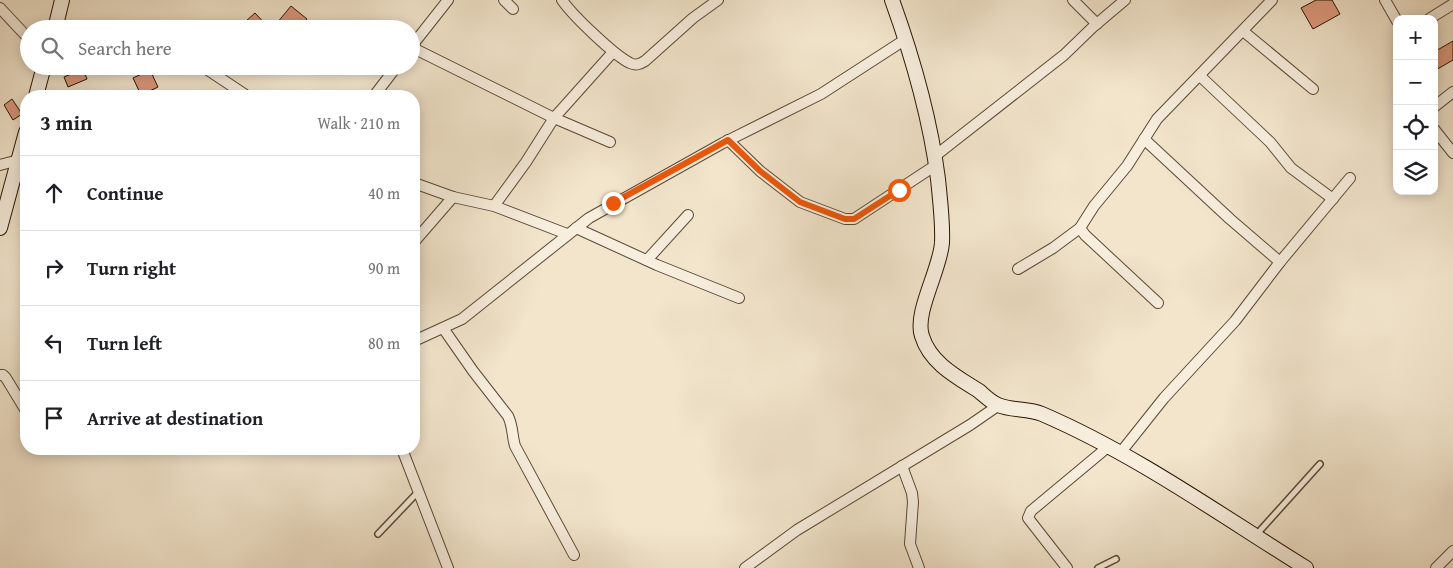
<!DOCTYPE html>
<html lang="en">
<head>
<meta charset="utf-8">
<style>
	:root { --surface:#fff; --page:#f6f6f6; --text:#202124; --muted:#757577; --line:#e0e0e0 }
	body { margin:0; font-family:"Gentium Book Plus",serif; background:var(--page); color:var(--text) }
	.controls { position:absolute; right:15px; top:15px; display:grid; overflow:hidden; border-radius:10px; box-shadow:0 2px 12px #0003 }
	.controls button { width:45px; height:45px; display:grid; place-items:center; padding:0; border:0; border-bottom:1px solid var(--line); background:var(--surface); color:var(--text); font:25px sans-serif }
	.stop { position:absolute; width:15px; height:15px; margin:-11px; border:4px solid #ea580c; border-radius:50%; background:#fff }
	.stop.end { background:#ea580c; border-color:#fff; box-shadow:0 1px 5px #0008 }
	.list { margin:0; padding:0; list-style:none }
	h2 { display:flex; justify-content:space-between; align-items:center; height:65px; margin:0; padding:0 20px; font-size:21px }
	h2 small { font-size:16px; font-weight:400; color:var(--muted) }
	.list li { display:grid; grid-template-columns:32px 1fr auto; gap:15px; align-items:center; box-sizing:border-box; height:75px; padding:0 20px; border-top:1px solid var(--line) }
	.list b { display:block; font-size:19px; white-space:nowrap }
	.list em { font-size:16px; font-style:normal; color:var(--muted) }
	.icon { flex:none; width:28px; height:28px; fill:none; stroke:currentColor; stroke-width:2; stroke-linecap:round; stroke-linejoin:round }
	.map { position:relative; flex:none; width:1453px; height:568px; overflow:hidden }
	.search { position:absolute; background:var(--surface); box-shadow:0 2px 12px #0003; left:20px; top:20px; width:400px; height:55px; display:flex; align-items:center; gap:12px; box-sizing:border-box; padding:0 18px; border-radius:28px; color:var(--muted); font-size:19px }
	.panel { position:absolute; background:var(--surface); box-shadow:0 2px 12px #0003; left:20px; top:90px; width:400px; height:365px; border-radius:20px }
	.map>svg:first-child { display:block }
	.building { fill:#de9a7e; stroke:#281400 }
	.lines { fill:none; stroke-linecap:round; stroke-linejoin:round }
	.lane-casing { stroke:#5a4833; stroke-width:8 }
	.street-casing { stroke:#5a4833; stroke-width:12 }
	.secondary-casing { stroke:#281400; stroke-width:16 }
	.lane { stroke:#f7eede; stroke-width:5 }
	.street { stroke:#f7eede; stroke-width:10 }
	.secondary { stroke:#f7eede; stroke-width:14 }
	.route { stroke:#ea580c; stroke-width:6 }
</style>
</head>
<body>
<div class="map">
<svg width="1453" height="568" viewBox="0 0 1453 568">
	<rect width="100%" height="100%" fill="#f2e5cc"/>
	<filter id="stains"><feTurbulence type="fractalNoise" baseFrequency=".004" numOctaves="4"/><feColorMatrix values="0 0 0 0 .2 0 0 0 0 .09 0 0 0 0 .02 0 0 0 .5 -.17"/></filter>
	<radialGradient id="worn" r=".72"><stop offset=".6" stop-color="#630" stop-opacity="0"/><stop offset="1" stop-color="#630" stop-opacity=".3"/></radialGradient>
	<g class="building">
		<path d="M1316 0H1332L1340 14 1313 29 1301 8Z"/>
		<path d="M291 6 307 19 298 29H272Z"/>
		<path d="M255 13 270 29H237Z"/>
		<path d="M1453 41V60L1434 71V52Z"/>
		<path d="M83 69 87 79 68 87 64 77Z"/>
		<path d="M150 70 158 87 141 95 133 78Z"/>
		<path d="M12 99 22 114 13 120 4 105Z"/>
	</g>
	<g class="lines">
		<defs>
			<g id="lane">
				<path d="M378 534 418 492"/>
				<path d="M1257 534 1320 464"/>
				<path d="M1098 568 1116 559"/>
			</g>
			<g id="street">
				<path d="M504 0 513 9"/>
				<path d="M562 0C572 15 615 56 630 63 636 66 640 64 645 61L693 18 718 0"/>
				<path d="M1073 0 1097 24"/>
				<path d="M1385 0 1397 21"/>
				<path d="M0 8 29 39"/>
				<path d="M1429 19 1453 4"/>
				<path d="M1243 31 1313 89"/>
				<path d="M411 47 554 118 610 142"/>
				<path d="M411 47 448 0"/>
				<path d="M202 66 247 96"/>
				<path d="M1200 76 1270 142 1291 168 1333 199"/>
				<path d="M374 96 397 66"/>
				<path d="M1434 107 1453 92"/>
				<path d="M1434 129 1453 153"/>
				<path d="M1144 139 1230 219 1280 262"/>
				<path d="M728 140 760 171 800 202 845 219H854L936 165"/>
				<path d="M935 156 1064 55 1093 27 1125 0"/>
				<path d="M0 165 19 160"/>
				<path d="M414 183 453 197 494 206 567 234"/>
				<path d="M494 206 526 162 554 118 613 52"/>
				<path d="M576 228 657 265 739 298"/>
				<path d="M414 242 453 197"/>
				<path d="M647 260 688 215"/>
				<path d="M1018 269 1053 248 1080 228"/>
				<path d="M1158 303 1085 235 1080 228 1094 206 1127 166 1157 119 1272 0"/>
				<path d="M443 328 473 371 508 416C513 426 512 436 515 446L574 555"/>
				<path d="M414 341 462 319 589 218 723 143 821 94 906 39"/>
				<path d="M0 375H3L6 378 26 411"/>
				<path d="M402 449 448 568"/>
				<path d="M1121 452 1164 398 1235 321 1280 262 1350 178"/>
				<path d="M902 466 912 493 913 502 910 544 919 568"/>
				<path d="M745 568 797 530 970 425 999 405"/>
				<path d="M1067 568 1028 518 1031 511 1109 446"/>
				<path d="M1436 568 1453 551"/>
			</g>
			<g id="secondary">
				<path d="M892 0C913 58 930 118 938 179 940 200 943 222 942 243 940 270 914 313 922 336 930 363 957 377 979 391 985 396 991 402 998 405 1012 411 1028 408 1042 414 1135 454 1219 514 1306 568"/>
				<path d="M55 29 62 0"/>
				<path d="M36 96 44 66"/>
				<path d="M0 228 26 132"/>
			</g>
		</defs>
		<use href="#lane" class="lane-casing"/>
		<use href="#street" class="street-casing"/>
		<use href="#secondary" class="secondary-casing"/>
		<use href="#lane" class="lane"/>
		<use href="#street" class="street"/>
		<use href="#secondary" class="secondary"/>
	</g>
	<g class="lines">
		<path class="route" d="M613 203 728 140 760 171 800 202 845 219H854L899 190"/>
	</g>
	<rect width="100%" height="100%" filter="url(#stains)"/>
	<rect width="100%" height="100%" fill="url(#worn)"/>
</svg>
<div class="controls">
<button>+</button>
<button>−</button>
<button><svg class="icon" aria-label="locate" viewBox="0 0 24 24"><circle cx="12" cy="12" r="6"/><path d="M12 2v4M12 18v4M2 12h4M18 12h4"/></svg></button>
<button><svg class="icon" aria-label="layers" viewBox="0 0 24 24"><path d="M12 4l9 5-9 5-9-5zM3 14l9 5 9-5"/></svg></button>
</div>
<div class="stop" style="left:899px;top:190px"></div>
<div class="stop end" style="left:613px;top:203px"></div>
<div class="search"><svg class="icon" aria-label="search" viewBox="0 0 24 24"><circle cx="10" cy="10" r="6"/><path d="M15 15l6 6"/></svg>Search here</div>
<section class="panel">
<h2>3 min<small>Walk · 210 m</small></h2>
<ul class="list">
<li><svg class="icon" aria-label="ahead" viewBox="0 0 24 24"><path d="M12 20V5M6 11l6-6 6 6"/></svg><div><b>Continue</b></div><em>40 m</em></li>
<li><svg class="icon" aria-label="right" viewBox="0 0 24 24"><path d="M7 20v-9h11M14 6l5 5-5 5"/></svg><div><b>Turn right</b></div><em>90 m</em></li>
<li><svg class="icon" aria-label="left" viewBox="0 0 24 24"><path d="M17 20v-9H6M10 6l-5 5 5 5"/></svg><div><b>Turn left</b></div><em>80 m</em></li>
<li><svg class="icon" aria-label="arrive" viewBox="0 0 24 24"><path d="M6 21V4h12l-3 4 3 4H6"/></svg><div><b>Arrive at destination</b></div></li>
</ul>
</section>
</div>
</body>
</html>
